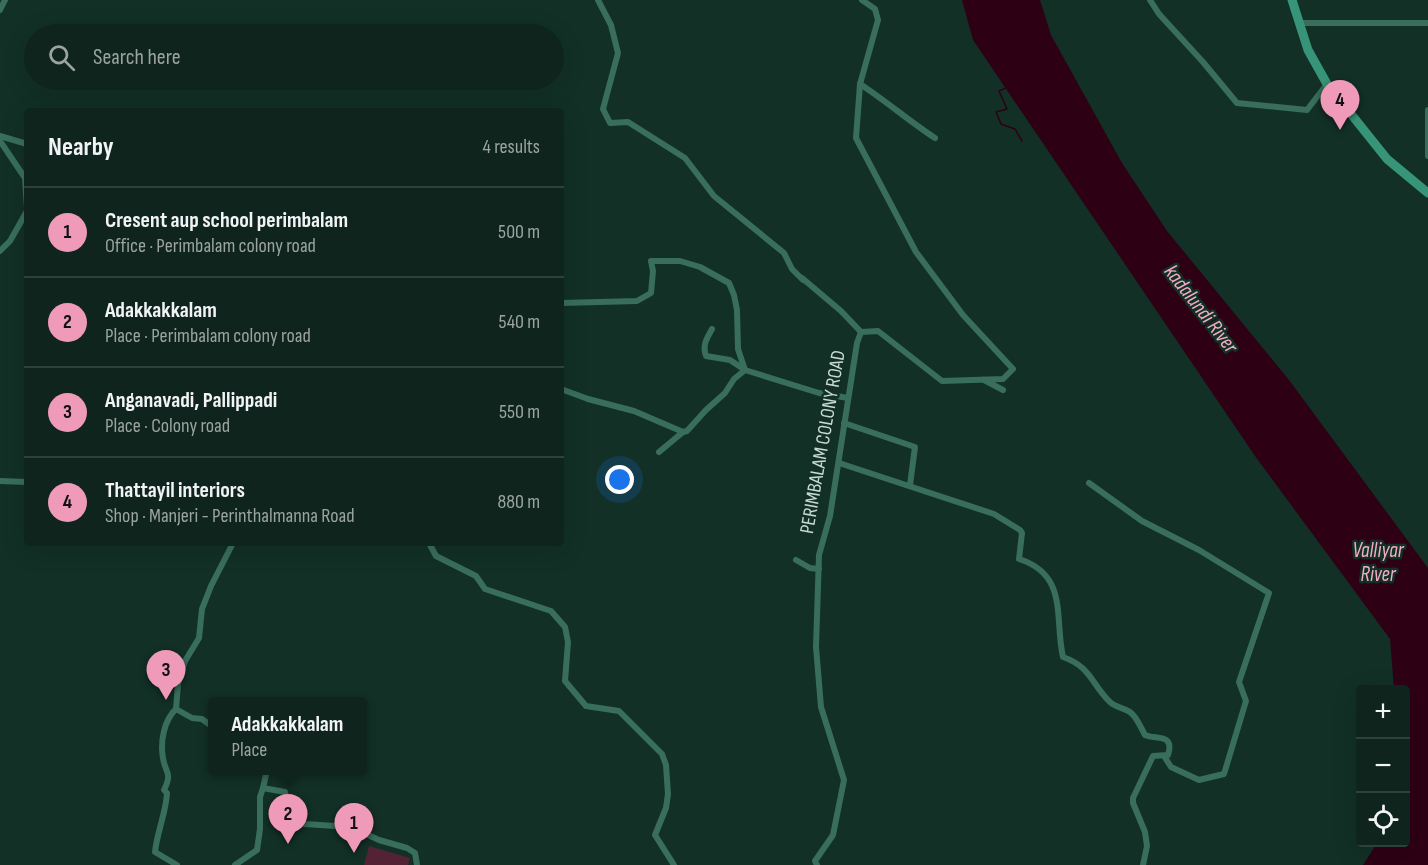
<!DOCTYPE html>
<html lang="en">
<head>
<meta charset="utf-8">
<style>
	:root { --surface:#0e241c; --page:#1c3029; --text:#f1f3f6; --muted:#9ba4a3; --line:#2e413b; --accent:#ef9ab8 }
	body { margin:0; font-family:"Sofia Sans Condensed",sans-serif; background:var(--page); color:var(--text) }
	.controls { position:absolute; right:18px; bottom:18px; display:grid; overflow:hidden; border-radius:6px; box-shadow:0 6px 24px #0002 }
	.controls button { width:54px; height:54px; display:grid; place-items:center; padding:0; border:0; border-bottom:2px solid var(--line); background:var(--surface); color:var(--text); font:30px sans-serif }
	.you { position:absolute; left:620px; top:480px; width:21px; height:21px; margin:-15px; border:4px solid #fff; border-radius:50%; background:#1a73e8; box-shadow:0 0 0 9px #1a73e833 }
	.badge { display:grid; place-items:center; width:39px; height:39px; border-radius:50%; background:var(--accent); color:#111; font-size:20px; font-weight:700 }
	.pin { position:absolute; translate:-50% -50px; filter:drop-shadow(0 2px 3px #0008) }
	.pin::after { content:''; position:absolute; top:32px; width:21px; height:18px; background:inherit; clip-path:polygon(0 0,100% 0,50% 100%) }
	.popup { position:absolute; left:208px; top:697px; width:159px; height:78px; box-sizing:border-box; display:grid; place-content:center; border-radius:6px; background:var(--surface); filter:drop-shadow(0 2px 4px #0005); font-size:20px; white-space:nowrap; color:var(--muted) }
	.popup b { font-size:22px; color:var(--text) }
	.popup::after { content:''; position:absolute; left:50%; top:100%; margin-left:-12px; border:12px solid transparent; border-top-color:var(--surface) }
	.list { margin:0; padding:0; list-style:none }
	h2 { display:flex; justify-content:space-between; align-items:center; height:78px; margin:0; padding:0 24px; font-size:26px }
	h2 small { font-size:20px; font-weight:400; color:var(--muted) }
	.list li { display:grid; grid-template-columns:39px 1fr auto; gap:18px; align-items:center; box-sizing:border-box; height:90px; padding:0 24px; border-top:2px solid var(--line) }
	.list b { display:block; font-size:22px; white-space:nowrap }
	.list p { margin:0; font-size:20px; white-space:nowrap; color:var(--muted) }
	.list em { font-size:20px; font-style:normal; color:var(--muted) }
	.icon { flex:none; width:33px; height:33px; fill:none; stroke:currentColor; stroke-width:2; stroke-linecap:round; stroke-linejoin:round }
	.map { position:relative; flex:none; width:1428px; height:865px; overflow:hidden }
	.search { position:absolute; background:var(--surface); box-shadow:0 6px 24px #0002; left:24px; top:24px; width:540px; height:66px; display:flex; align-items:center; gap:15px; box-sizing:border-box; padding:0 21px; border-radius:33px; color:var(--muted); font-size:22px }
	.panel { position:absolute; background:var(--surface); box-shadow:0 6px 24px #0002; left:24px; top:108px; width:540px; height:438px; border-radius:6px }
	.map>svg:first-child { display:block }
	.green { fill:#532235 }
	.water { fill:#2e0014 }
	.lines { fill:none; stroke-linecap:round; stroke-linejoin:round }
	.stream { stroke:#2e0014; stroke-width:1.5 }
	.street { stroke:#396e5c; stroke-width:6 }
	.secondary { stroke:#389478; stroke-width:9 }
	.labels { text-anchor:middle; dominant-baseline:central; stroke-width:5; stroke-linejoin:round; paint-order:stroke }
	.street-label { font-size:20px; fill:#c9dad3; stroke:#123026 }
	.water-label { font-size:21px; font-style:italic; fill:#f5acc4; stroke:#123026 }
</style>
</head>
<body>
<div class="map">
<svg width="1428" height="865" viewBox="0 0 1428 865">
	<rect width="100%" height="100%" fill="#123026"/>
	<path class="green" d="M369 846 410 858 408 865H364Z"/>
	<path class="water" d="M962 0H1040L1051 35 1122 163 1167 231 1289 380 1428 568V865H1363L1377 843 1406 842V690L1394 689 1390 639 1255 456 973 40Z"/>
	<g class="lines">
		<path class="stream" d="M1008 87 999 91 1007 109 996 112 1001 124 1015 129 1022 141"/>
		<g class="street">
			<path d="M598 0 611 25 618 53 603 109 610 123 628 122 685 158 714 196 784 253 792 269 803 280"/>
			<path d="M1150 0 1159 14 1203 62 1237 103 1307 110 1327 84"/>
			<path d="M0 10 5 0"/>
			<path d="M1299 23H1428"/>
			<path d="M860 84C886 101 909 121 935 138"/>
			<path d="M1428 110V156"/>
			<path d="M0 136 27 144"/>
			<path d="M0 141 25 178 27 208"/>
			<path d="M0 251 10 241 27 211"/>
			<path d="M802 278 841 311 861 332"/>
			<path d="M561 303 637 301 651 293 653 271 651 261H680L700 267 729 283 734 295 737 310 738 349 745 370"/>
			<path d="M712 329C707 338 702 345 706 356L730 360 745 370"/>
			<path d="M984 380 1003 390"/>
			<path d="M561 389 588 399 634 411 683 432 687 431 706 410 725 393 734 379 745 370 819 393 848 398"/>
			<path d="M844 423 915 447 910 485"/>
			<path d="M659 452 683 432"/>
			<path d="M839 463 994 514 1020 530 1022 533 1019 559C1069 575 1054 618 1063 657 1091 667 1091 683 1109 701 1115 708 1123 707 1130 712 1137 717 1141 728 1145 735 1156 740 1175 733 1168 755L1153 756 1133 798V803L1145 832 1147 846 1143 865"/>
			<path d="M0 481 27 482"/>
			<path d="M1089 483 1142 521 1199 550 1269 593 1239 682 1246 701 1224 774 1199 780 1171 767 1164 756"/>
			<path d="M429 543 436 556 476 576 485 589 551 611 565 627 568 642 565 681 586 706 619 711 662 754 666 765 668 794 666 808 655 835 674 865"/>
			<path d="M796 560 810 568 819 569"/>
			<path d="M176 709 178 684 185 661 199 638 202 609 211 586 233 543"/>
			<path d="M176 709C164 720 160 742 163 758 165 773 173 772 164 790L167 793C166 813 157 832 155 852L177 865"/>
			<path d="M176 709 192 718 202 719 213 727"/>
			<path d="M267 770 263 788 285 792 289 814 304 824 351 827 379 840 407 848 415 853 417 865"/>
			<path d="M235 865 257 850 260 829V797L263 788"/>
			<path d="M817 865 815 861 833 835 844 780 821 707 816 647 819 555 830 516 857 343 861 332 878 331 942 381 1003 379 1013 369 963 315 916 252 856 138 860 84 878 20 875 9 862 0"/>
		</g>
		<path class="secondary" d="M1292 0 1308 50 1327 84 1387 159 1428 193"/>
	</g>
	<g class="labels">
		<g class="street-label">
			<text transform="translate(823 442) rotate(-80)">PERIMBALAM COLONY ROAD</text>
		</g>
		<g class="water-label">
			<text transform="translate(1201 309) rotate(52)">kadalundi River</text>
			<text x="1378" y="550">Valliyar<tspan x="1378" dy="24">River</tspan></text>
		</g>
	</g>
</svg>
<div class="controls">
<button>+</button>
<button>−</button>
<button><svg class="icon" aria-label="locate" viewBox="0 0 24 24"><circle cx="12" cy="12" r="6"/><path d="M12 2v4M12 18v4M2 12h4M18 12h4"/></svg></button>
</div>
<div class="you"></div>
<div class="pin badge" style="left:354px;top:853px">1</div>
<div class="pin badge" style="left:288px;top:844px">2</div>
<div class="popup"><b>Adakkakkalam</b>Place</div>
<div class="pin badge" style="left:166px;top:700px">3</div>
<div class="pin badge" style="left:1340px;top:130px">4</div>
<div class="search"><svg class="icon" aria-label="search" viewBox="0 0 24 24"><circle cx="10" cy="10" r="6"/><path d="M15 15l6 6"/></svg>Search here</div>
<section class="panel">
<h2>Nearby<small>4 results</small></h2>
<ul class="list">
<li><span class="badge">1</span><div><b>Cresent aup school perimbalam</b><p>Office · Perimbalam colony road</p></div><em>500 m</em></li>
<li><span class="badge">2</span><div><b>Adakkakkalam</b><p>Place · Perimbalam colony road</p></div><em>540 m</em></li>
<li><span class="badge">3</span><div><b>Anganavadi, Pallippadi</b><p>Place · Colony road</p></div><em>550 m</em></li>
<li><span class="badge">4</span><div><b>Thattayil interiors</b><p>Shop · Manjeri - Perinthalmanna Road</p></div><em>880 m</em></li>
</ul>
</section>
</div>
</body>
</html>
